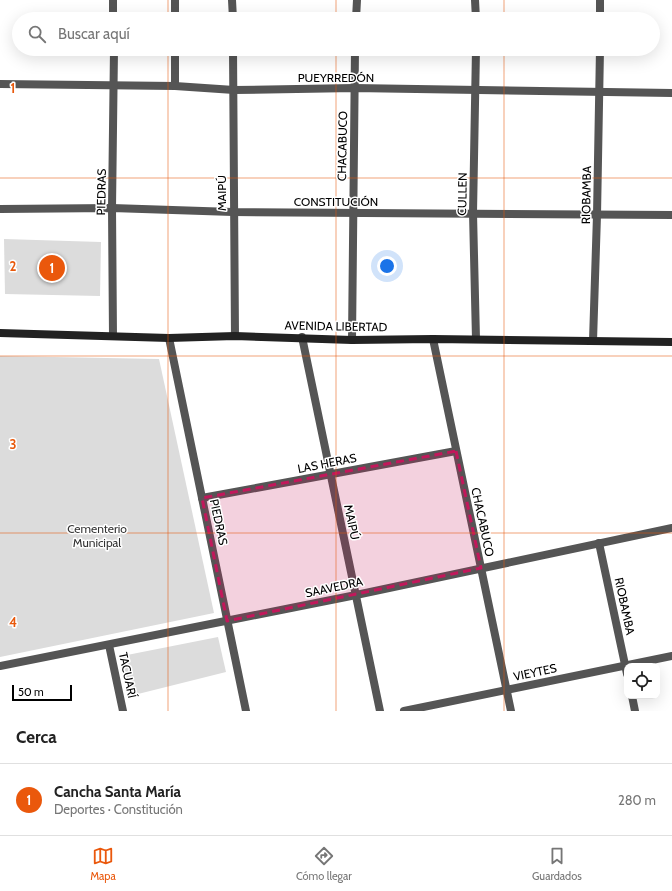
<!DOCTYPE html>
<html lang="es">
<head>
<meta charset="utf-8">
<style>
	:root { --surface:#fff; --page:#f2f2f2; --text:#222; --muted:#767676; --line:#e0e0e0; --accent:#ea580c }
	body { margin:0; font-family:Cabin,sans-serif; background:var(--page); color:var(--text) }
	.controls { position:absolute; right:12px; bottom:12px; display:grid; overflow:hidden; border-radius:8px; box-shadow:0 4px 16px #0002 }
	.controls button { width:36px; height:36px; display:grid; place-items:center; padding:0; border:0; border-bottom:1px solid var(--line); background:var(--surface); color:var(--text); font:20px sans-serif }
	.scale { position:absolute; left:12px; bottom:10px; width:60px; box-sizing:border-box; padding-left:4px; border:2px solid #000; border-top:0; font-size:11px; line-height:14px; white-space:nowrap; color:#000; -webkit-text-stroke:3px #fff; paint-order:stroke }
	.you { position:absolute; left:387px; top:266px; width:14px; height:14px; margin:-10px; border:3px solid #fff; border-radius:50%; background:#1a73e8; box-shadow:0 0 0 6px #1a73e833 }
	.badge { display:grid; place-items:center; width:26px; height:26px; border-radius:50%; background:var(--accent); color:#fff; font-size:13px; font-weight:700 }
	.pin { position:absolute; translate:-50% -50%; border:2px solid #fff; box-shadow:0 1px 4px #0006 }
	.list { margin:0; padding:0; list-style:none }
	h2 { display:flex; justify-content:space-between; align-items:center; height:52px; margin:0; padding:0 16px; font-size:17px }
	h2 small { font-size:13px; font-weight:400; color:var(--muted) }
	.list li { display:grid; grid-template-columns:26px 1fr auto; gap:12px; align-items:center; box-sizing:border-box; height:72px; padding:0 16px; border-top:1px solid var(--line) }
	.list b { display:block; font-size:15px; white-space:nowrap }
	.list p { margin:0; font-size:13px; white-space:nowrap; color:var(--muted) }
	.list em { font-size:13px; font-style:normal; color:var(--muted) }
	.icon { flex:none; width:22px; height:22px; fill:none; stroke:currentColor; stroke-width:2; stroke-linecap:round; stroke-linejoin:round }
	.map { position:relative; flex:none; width:672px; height:711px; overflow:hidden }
	.search { position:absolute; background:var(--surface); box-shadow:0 4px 16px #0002; left:12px; right:12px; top:12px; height:44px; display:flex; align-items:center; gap:10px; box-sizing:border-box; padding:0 14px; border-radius:22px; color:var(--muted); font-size:15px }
	.sheet { height:124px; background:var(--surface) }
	nav { display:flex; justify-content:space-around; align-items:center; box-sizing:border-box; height:56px; border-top:1px solid var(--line); background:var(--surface); font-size:11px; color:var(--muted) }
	nav a { display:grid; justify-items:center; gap:2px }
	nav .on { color:var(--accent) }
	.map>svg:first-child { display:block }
	.green { fill:#dcdcdc }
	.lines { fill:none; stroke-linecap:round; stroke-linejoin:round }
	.street { stroke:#555; stroke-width:8 }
	.secondary { stroke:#222; stroke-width:8 }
	.marked { fill:#c2185b; fill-opacity:0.2; stroke:#c2185b; stroke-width:3; stroke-dasharray:8 5; stroke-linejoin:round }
	.grid { fill:none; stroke:#e8590c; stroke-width:1; stroke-opacity:0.55 }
	.labels { text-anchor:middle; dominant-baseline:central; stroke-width:3; stroke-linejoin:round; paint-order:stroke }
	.street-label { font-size:12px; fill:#000; stroke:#fff }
	.park-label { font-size:12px; fill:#333; stroke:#fff }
	.grid-label { font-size:13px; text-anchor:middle; font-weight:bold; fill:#e8590c; stroke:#fff; stroke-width:3; stroke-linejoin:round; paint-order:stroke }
</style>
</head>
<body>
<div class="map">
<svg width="672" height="711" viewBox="0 0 672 711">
	<rect width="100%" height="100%" fill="#fff"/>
	<g class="green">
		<path d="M4 239 101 242 100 296 5 294Z"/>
		<path d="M0 356 159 359 214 613 0 657Z"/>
		<path d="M218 637 226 672 130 696 122 656Z"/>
	</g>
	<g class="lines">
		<g class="street">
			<path d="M113 0V19"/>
			<path d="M175 0V19"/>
			<path d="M232 0 233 19"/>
			<path d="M475 0 476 19"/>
			<path d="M600 0V19"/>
			<path d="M356 19 357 0"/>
			<path d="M175 49V86"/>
			<path d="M233 49 235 336"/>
			<path d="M476 49 473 213 476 339"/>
			<path d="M0 84 175 86 234 90 354 88 672 93"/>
			<path d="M0 209 112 208 233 212 672 215"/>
			<path d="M113 336 112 208 114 49"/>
			<path d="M302 337 380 711"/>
			<path d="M169 338 246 711"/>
			<path d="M433 339 511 711"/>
			<path d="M352 340 355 49"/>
			<path d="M593 341 597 215 600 49"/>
			<path d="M202 498 456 451"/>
			<path d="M599 543 627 674"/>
			<path d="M109 645 123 711"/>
			<path d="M0 666 356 595 672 528"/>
			<path d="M632 696 635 711"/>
			<path d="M404 711 672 656"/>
		</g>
		<path class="secondary" d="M0 333 169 338 235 336 352 340 433 339 672 342"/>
	</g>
	<path class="marked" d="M456 451 481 568 227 621 202 498Z"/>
	<path class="grid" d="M168 0V19M336 0V19M504 0V19M168 49V711M336 49V711M504 49V711M0 178H672M0 356H672M0 533H672"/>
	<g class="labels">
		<g class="street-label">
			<text x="336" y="77">PUEYRREDÓN</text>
			<text transform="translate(342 146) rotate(-89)">CHACABUCO</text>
			<text transform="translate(101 192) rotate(-89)">PIEDRAS</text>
			<text transform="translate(221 193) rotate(-90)">MAIPÚ</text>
			<text transform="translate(462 194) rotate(-89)">CULLEN</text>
			<text transform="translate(586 195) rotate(-89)">RIOBAMBA</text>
			<text x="336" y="201">CONSTITUCIÓN</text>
			<text transform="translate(336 326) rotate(1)">AVENIDA LIBERTAD</text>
			<text transform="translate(327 463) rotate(-11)">LAS HERAS</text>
			<text transform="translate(219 522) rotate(78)">PIEDRAS</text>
			<text transform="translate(352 522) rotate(78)">MAIPÚ</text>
			<text transform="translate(483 522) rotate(78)">CHACABUCO</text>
			<text transform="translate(334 587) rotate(-12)">SAAVEDRA</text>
			<text transform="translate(625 606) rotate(78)">RIOBAMBA</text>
			<text transform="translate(535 672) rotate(-12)">VIEYTES</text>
			<text transform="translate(128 675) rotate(78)">TACUARÍ</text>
		</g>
		<g class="park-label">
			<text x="97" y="528">Cementerio<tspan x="97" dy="14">Municipal</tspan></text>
		</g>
	</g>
	<g class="grid-label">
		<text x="13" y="93">1</text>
		<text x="13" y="271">2</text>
		<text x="13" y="449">3</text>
		<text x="13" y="627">4</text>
	</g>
</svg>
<div class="controls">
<button><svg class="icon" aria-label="locate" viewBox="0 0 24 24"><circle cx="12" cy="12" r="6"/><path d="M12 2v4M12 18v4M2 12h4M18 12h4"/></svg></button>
</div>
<div class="scale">50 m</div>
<div class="you"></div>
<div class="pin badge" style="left:52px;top:268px">1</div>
<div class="search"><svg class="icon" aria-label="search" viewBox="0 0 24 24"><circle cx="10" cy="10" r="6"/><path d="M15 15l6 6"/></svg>Buscar aquí</div>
</div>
<section class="sheet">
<h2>Cerca<small></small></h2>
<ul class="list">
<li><span class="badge">1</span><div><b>Cancha Santa María</b><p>Deportes · Constitución</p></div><em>280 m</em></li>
</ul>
</section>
<nav>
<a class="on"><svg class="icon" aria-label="map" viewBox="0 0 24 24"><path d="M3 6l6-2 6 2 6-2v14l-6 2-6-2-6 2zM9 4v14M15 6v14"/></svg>Mapa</a>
<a><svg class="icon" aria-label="directions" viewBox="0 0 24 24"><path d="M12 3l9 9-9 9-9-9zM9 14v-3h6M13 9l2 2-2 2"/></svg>Cómo llegar</a>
<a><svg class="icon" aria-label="saved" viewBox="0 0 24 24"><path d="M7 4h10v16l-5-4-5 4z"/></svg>Guardados</a>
</nav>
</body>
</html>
